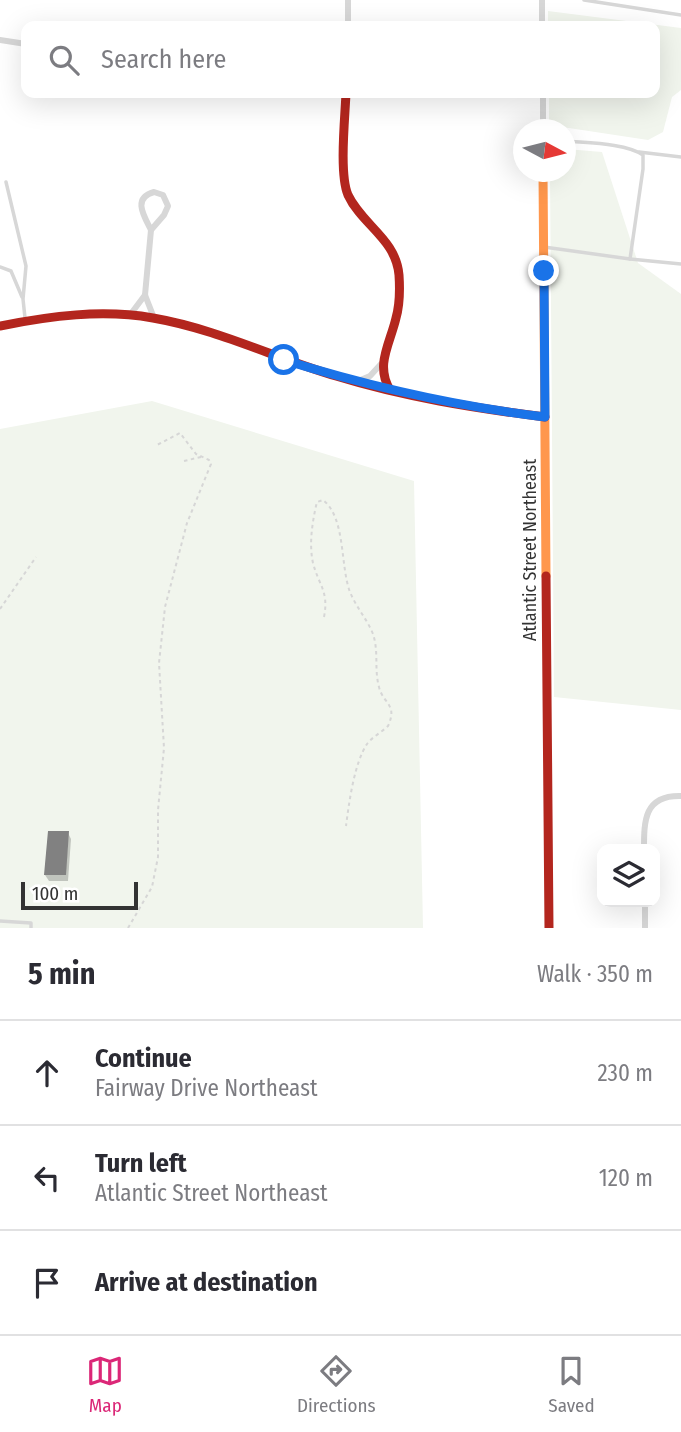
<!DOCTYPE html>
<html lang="en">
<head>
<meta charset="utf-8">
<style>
	:root { --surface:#fff; --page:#f7f7f7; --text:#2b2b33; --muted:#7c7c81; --line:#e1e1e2; --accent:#db2777 }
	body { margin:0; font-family:"Fira Sans Condensed",sans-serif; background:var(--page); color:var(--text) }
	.controls { position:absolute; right:21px; bottom:21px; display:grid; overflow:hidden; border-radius:14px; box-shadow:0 7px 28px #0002 }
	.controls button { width:63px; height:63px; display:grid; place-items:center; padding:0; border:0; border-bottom:2px solid var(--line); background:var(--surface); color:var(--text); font:35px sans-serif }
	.compass { position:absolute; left:513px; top:119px; width:63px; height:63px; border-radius:50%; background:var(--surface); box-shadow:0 7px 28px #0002; rotate:97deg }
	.scale { position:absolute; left:21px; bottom:18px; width:117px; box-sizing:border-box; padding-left:7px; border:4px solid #333; border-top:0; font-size:19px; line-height:24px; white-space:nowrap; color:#333; -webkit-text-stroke:5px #fff; paint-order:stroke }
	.stop { position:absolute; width:21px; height:21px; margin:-16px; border:5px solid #1a73e8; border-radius:50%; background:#fff }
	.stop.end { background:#1a73e8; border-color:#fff; box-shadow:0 2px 7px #0008 }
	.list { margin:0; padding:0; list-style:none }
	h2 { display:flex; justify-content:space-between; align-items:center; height:91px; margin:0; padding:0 28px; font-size:30px }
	h2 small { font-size:23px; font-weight:400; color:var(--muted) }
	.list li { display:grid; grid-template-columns:46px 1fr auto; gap:21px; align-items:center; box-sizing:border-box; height:105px; padding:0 28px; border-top:2px solid var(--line) }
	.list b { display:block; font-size:26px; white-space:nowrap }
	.list p { margin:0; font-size:23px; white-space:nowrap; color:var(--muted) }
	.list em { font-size:23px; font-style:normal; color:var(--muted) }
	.icon { flex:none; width:38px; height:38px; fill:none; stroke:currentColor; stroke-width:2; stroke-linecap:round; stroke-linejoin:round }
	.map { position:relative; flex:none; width:681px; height:928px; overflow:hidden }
	.search { position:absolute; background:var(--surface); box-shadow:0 7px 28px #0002; left:21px; right:21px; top:21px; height:77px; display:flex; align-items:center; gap:18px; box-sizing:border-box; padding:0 24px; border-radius:14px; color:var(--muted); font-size:26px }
	.sheet { height:406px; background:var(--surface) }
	nav { display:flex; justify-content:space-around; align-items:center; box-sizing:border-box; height:98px; border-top:2px solid var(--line); background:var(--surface); font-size:19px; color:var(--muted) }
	nav a { display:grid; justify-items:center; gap:4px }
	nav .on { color:var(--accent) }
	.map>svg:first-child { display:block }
	.green { fill:#f1f5ed }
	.shadow { fill:#0003 }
	.building { fill:#818181 }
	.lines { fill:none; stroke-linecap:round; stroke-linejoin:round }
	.path { stroke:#d6d6d6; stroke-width:2; stroke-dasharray:3.5 3.5; stroke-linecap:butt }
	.lane { stroke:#d7d7d7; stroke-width:3.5 }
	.street { stroke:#d7d7d7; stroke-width:6 }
	.slow { stroke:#ff974d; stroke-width:9 }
	.jam { stroke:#b3261e; stroke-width:9 }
	.route { stroke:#1a73e8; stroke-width:9 }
	.labels { text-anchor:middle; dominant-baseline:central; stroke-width:7; stroke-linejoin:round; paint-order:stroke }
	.street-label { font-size:18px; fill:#333; stroke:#fff }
</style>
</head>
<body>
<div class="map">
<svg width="681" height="928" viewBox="0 0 681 928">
	<rect width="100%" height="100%" fill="#fff"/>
	<g class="green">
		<path d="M548 11 681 28V90L672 97 663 132 648 140 549 125V93H655V26H548Z"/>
		<path d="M566 149 602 152 638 263 681 294V710L554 697 550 172H566Z"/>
		<path d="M152 401 414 481 423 928H0V429Z"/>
	</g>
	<path class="shadow" d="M68 833 71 839 68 881H49L45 875Z"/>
	<path class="building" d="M48 831H69L66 875H44Z"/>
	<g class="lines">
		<g class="path">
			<path d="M184 461 201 457"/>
			<path d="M0 609 36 557"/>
			<path d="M324 617C329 591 319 586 313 563 309 545 312 524 316 506L317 502 323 500C346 518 340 566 350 592 356 607 367 619 373 634 379 652 374 669 379 687 383 704 398 704 388 726 382 732 372 737 367 744 354 764 349 803 346 826"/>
			<path d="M128 928 152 887 158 857V810L164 748 159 663 165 607 187 523 211 464 209 460 196 454 180 433 155 446"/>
		</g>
		<g class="lane">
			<path d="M584 0 681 15"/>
			<path d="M639 152 681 157"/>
			<path d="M6 182 26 266 23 299 25 318"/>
			<path d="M544 247 630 259 643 169V155C626 143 587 143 566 141"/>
			<path d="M630 259 681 264"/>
			<path d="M0 267 11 271 22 297"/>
			<path d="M0 921 31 923V928"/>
		</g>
		<g class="street">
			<path d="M542 0V26"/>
			<path d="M348 26V0"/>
			<path d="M0 40 26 44"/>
			<path d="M543 93V130"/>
			<path d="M154 192 163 195 168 206 164 215 151 230C144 216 132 198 154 192Z"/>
			<path d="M151 230 145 295 154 318"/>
			<path d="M130 315 145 295"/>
			<path d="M358 381 370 376 381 364"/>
			<path d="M644 849C644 821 644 795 681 796"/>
			<path d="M645 902V928"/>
		</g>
		<path class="slow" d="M543 172 546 576"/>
		<g class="jam">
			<path d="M346 93C345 118 339 174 348 195 362 225 396 239 399 275 400 290 400 304 396 318 390 344 375 365 390 390"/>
			<path d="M0 326C50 316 102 309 153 318 217 329 275 358 336 376 404 397 474 408 545 417"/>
			<path d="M546 576 549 928"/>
		</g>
	</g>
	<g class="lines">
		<path class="route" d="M284 360C371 387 454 406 545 417L544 271"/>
	</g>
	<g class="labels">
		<g class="street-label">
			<text transform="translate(530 550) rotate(-90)">Atlantic Street Northeast</text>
		</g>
	</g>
</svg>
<div class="controls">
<button><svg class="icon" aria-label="layers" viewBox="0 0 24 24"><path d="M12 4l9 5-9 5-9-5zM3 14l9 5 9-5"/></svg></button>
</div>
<svg class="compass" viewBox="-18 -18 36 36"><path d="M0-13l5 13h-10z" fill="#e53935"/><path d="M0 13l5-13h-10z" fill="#7c7c81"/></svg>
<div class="scale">100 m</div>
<div class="stop" style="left:284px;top:360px"></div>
<div class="stop end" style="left:544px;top:271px"></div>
<div class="search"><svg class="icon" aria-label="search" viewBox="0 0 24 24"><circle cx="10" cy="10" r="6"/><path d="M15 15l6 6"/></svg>Search here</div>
</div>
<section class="sheet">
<h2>5 min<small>Walk · 350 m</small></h2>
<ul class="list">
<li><svg class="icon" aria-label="ahead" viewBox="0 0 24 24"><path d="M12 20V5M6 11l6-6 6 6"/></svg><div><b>Continue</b><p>Fairway Drive Northeast</p></div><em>230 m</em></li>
<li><svg class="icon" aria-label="left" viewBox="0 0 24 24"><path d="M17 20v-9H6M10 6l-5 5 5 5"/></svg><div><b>Turn left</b><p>Atlantic Street Northeast</p></div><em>120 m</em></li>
<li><svg class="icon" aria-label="arrive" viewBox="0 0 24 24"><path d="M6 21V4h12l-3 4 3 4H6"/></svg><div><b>Arrive at destination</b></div></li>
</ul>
</section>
<nav>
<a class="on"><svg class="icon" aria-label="map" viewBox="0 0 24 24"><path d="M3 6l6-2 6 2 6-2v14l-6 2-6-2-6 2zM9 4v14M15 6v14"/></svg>Map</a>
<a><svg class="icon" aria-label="directions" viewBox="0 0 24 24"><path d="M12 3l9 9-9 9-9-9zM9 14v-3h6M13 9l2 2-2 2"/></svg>Directions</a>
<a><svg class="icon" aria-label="saved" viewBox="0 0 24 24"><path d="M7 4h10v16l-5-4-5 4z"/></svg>Saved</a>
</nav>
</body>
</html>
